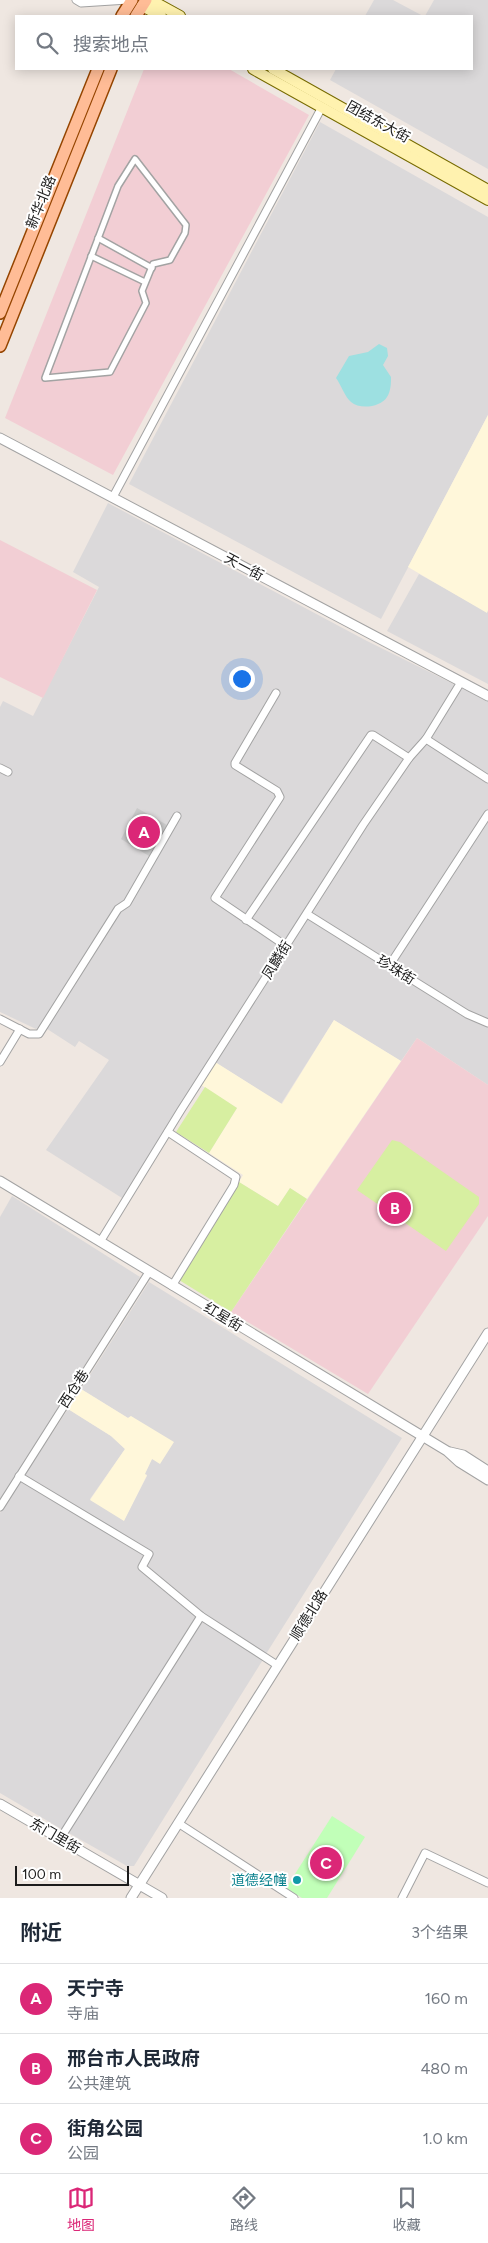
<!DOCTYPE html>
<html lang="zh">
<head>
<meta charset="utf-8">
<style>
	:root { --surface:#fff; --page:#f2f2f3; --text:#1f2937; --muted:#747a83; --line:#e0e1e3; --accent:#db2777 }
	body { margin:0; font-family:Figtree,"Noto Sans SC",sans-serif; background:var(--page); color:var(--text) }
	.scale { position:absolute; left:15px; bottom:12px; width:114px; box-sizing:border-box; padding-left:5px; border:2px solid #1c1c1c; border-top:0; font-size:14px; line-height:18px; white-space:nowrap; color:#1c1c1c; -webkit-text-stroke:4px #fff; paint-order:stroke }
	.you { position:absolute; left:241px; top:678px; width:18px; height:18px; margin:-12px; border:4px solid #fff; border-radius:50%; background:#1a73e8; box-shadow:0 0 0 8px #1a73e833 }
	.badge { display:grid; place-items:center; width:32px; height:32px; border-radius:50%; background:var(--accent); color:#fff; font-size:16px; font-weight:700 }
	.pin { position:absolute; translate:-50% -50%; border:2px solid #fff; box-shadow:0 1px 5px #0006 }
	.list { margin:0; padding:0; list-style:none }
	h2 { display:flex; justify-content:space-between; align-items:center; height:65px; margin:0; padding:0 20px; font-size:21px }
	h2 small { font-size:16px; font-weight:400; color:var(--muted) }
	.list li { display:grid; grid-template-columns:32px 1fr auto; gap:15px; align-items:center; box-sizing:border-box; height:70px; padding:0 20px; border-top:1px solid var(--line) }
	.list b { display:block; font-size:19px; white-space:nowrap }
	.list p { margin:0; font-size:16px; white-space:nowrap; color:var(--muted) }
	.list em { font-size:16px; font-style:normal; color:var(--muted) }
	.icon { flex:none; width:28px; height:28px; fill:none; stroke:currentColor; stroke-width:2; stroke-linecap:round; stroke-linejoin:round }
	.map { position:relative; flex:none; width:488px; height:1898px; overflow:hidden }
	.search { position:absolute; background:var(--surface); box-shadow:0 2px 12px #0003; left:15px; right:15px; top:15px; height:55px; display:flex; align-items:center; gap:12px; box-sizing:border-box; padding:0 18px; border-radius:0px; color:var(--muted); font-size:19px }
	.sheet { height:275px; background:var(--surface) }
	nav { display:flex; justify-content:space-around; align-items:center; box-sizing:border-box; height:70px; border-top:1px solid var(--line); background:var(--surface); font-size:14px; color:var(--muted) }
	nav a { display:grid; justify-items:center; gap:2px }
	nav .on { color:var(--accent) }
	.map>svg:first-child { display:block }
	.residential { fill:#dbd9da }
	.commercial { fill:#f2ced4 }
	.education { fill:#fff7da }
	.religious { fill:#cacaca }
	.grass { fill:#d7efa1 }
	.park { fill:#c1ffb8 }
	.water { fill:#9de0e1 }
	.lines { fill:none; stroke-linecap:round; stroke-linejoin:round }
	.pedestrian-casing { stroke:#a3a3a3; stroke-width:8 }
	.minor-casing { stroke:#a3a3a3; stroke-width:9 }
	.tertiary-casing { stroke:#a3a3a3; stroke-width:11 }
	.secondary-casing { stroke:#776b00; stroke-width:12 }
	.primary-casing { stroke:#954500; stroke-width:14 }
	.pedestrian { stroke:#fff; stroke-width:5 }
	.minor { stroke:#fff; stroke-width:7 }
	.tertiary { stroke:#fff; stroke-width:9 }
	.secondary { stroke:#fff2af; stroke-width:10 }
	.primary { stroke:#ffbc96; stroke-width:11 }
	.culture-dot { fill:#0f9aa8; stroke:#fff; stroke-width:2 }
	.labels { text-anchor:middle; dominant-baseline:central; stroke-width:4; stroke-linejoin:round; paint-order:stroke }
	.street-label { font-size:14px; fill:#1c1c1c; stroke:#fff }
	.culture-label { font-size:14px; fill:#0d838f; stroke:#fff; text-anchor:end }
</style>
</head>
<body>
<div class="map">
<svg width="488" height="1898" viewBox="0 0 488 1898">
	<rect width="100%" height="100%" fill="#efe7e1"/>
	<g class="residential">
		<path d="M374 0H393L423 16H365Z"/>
		<path d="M434 0H488V169L330 80 336 69H472V16H425Z"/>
		<path d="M320 122 488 217V415L381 619 129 484Z"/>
		<path d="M108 503 367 641 488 701V1085L417 1038 401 1061 334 1020 281 1104 215 1062 280 948 122 1198 46 1150 109 1060 79 1041 75 1047 41 1025 36 1029 0 1012V707L3 701 33 716 99 587 73 572Z"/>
		<path d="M419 574 487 612 488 610V684L387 631Z"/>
		<path d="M12 1196 140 1277 0 1500V1217Z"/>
		<path d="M149 1282 402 1438 266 1654 199 1611 63 1830 0 1793V1513L68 1409 111 1436 125 1449 90 1499 124 1520 147 1476 144 1474 152 1459 131 1416 128 1418 81 1389Z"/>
		<path d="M202 1619 264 1658 134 1866H127L67 1832Z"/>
	</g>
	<g class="commercial">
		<path d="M144 69H229L309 115 113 475 5 418Z"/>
		<path d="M0 540 97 590 43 698 0 677Z"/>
		<path d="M417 1038 488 1085V1216L368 1394 231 1312Z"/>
	</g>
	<g class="education">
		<path d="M488 415V610L487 613 408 567Z"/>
		<path d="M334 1020 401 1061 307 1199 290 1188 278 1206 239 1182 243 1175 209 1153 237 1108 201 1085 215 1062 282 1104Z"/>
		<path d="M81 1389 128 1418 131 1416 174 1442 160 1464 152 1459 145 1474 147 1475 124 1521 90 1500 125 1449 111 1436 68 1409Z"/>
	</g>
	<path class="religious" d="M137 808 167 825 149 856 121 839Z"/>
	<g class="grass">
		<path d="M205 1087 237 1108 209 1153 176 1132Z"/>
		<path d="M392 1140 400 1142 479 1197V1204L446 1251 357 1190Z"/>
		<path d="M239 1182 278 1206 290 1188 307 1199 231 1312 179 1280Z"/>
	</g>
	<path class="park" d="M332 1816 365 1837 327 1898H302L286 1888Z"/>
	<path class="water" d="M379 344 387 348 388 356 383 365 391 377C391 383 391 391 387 397 381 407 360 410 351 402 345 397 341 385 336 378L349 356 368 352Z"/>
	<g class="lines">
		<defs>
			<g id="pedestrian">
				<path d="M135 159 186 225 185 233 170 260 153 264 142 291 146 303 110 372 45 378 118 186Z"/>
				<path d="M98 238 152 268"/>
				<path d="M91 256 145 282"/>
			</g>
			<g id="minor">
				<path d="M76 0 81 3 128 0"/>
				<path d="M113 497 322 107"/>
				<path d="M276 693 235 763V765L277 791 280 797 215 898 286 946"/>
				<path d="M426 739 488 779"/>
				<path d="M0 768 8 772"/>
				<path d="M307 914 467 1014 488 1023"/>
				<path d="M246 920 371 735H373L409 758"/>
				<path d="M389 966 488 814"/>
				<path d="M0 1019 29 1034H39L118 909 127 903 177 816"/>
				<path d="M0 1062 20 1029"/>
				<path d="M168 1132 236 1177 234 1185 172 1286"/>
				<path d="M100 1242 181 1110 363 825 409 758 426 739 461 682"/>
				<path d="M19 1476 149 1554 142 1567 201 1616 277 1665"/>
				<path d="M0 1507 149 1272"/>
				<path d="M178 1823 294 1898"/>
				<path d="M60 1839 201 1616"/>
				<path d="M402 1898 425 1853 488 1883"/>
			</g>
			<g id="tertiary">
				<path d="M0 438 488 696"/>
				<path d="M0 1181 447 1451 459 1462 488 1480"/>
				<path d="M450 1452 463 1455 488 1471"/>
				<path d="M0 1804 162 1898"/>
				<path d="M131 1898 488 1333"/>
			</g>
			<g id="secondary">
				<path d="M151 0 180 16"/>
				<path d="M142 6 161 16"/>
				<path d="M253 69 488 200"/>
				<path d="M273 69 488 190"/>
			</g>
			<g id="primary">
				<path d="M122 16 132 0"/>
				<path d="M136 16 146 0"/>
				<path d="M0 313 98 69"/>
				<path d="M0 346 111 69"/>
			</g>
		</defs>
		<use href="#pedestrian" class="pedestrian-casing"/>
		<use href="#minor" class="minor-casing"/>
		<use href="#tertiary" class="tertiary-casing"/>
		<use href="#secondary" class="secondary-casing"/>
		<use href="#primary" class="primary-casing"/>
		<use href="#pedestrian" class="pedestrian"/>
		<use href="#minor" class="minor"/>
		<use href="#tertiary" class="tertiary"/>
		<use href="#secondary" class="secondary"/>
		<use href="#primary" class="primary"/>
	</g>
	<circle class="culture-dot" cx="297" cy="1880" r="5"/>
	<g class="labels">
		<g class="street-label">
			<text transform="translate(378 122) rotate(29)">团结东大街</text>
			<text transform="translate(41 202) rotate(-68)">新华北路</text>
			<text transform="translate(244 567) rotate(28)">天一街</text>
			<text transform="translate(277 960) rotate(-58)">凤麟街</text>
			<text transform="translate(396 970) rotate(32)">珍珠街</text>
			<text transform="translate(223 1317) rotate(31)">红星街</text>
			<text transform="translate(74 1389) rotate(-57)">西仓巷</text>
			<text transform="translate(309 1615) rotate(-58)">顺德北路</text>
			<text transform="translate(55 1836) rotate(30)">东门里街</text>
		</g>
		<g class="culture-label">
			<text x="287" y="1880">道德经幢</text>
		</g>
	</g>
</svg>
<div class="scale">100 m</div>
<div class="you"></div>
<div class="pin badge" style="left:144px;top:832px">A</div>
<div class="pin badge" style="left:395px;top:1208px">B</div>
<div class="pin badge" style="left:326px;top:1863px">C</div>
<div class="search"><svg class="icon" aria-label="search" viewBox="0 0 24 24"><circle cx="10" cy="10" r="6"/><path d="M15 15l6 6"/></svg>搜索地点</div>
</div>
<section class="sheet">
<h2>附近<small>3个结果</small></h2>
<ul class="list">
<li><span class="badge">A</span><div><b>天宁寺</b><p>寺庙</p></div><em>160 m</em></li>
<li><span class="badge">B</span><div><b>邢台市人民政府</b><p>公共建筑</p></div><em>480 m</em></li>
<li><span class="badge">C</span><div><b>街角公园</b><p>公园</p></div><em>1.0 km</em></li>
</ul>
</section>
<nav>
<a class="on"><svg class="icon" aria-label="map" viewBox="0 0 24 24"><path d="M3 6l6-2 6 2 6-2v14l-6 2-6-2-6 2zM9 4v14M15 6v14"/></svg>地图</a>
<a><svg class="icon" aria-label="directions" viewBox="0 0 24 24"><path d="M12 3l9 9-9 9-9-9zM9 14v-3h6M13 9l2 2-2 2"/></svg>路线</a>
<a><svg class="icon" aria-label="saved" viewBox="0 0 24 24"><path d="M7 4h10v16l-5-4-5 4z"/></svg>收藏</a>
</nav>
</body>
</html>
